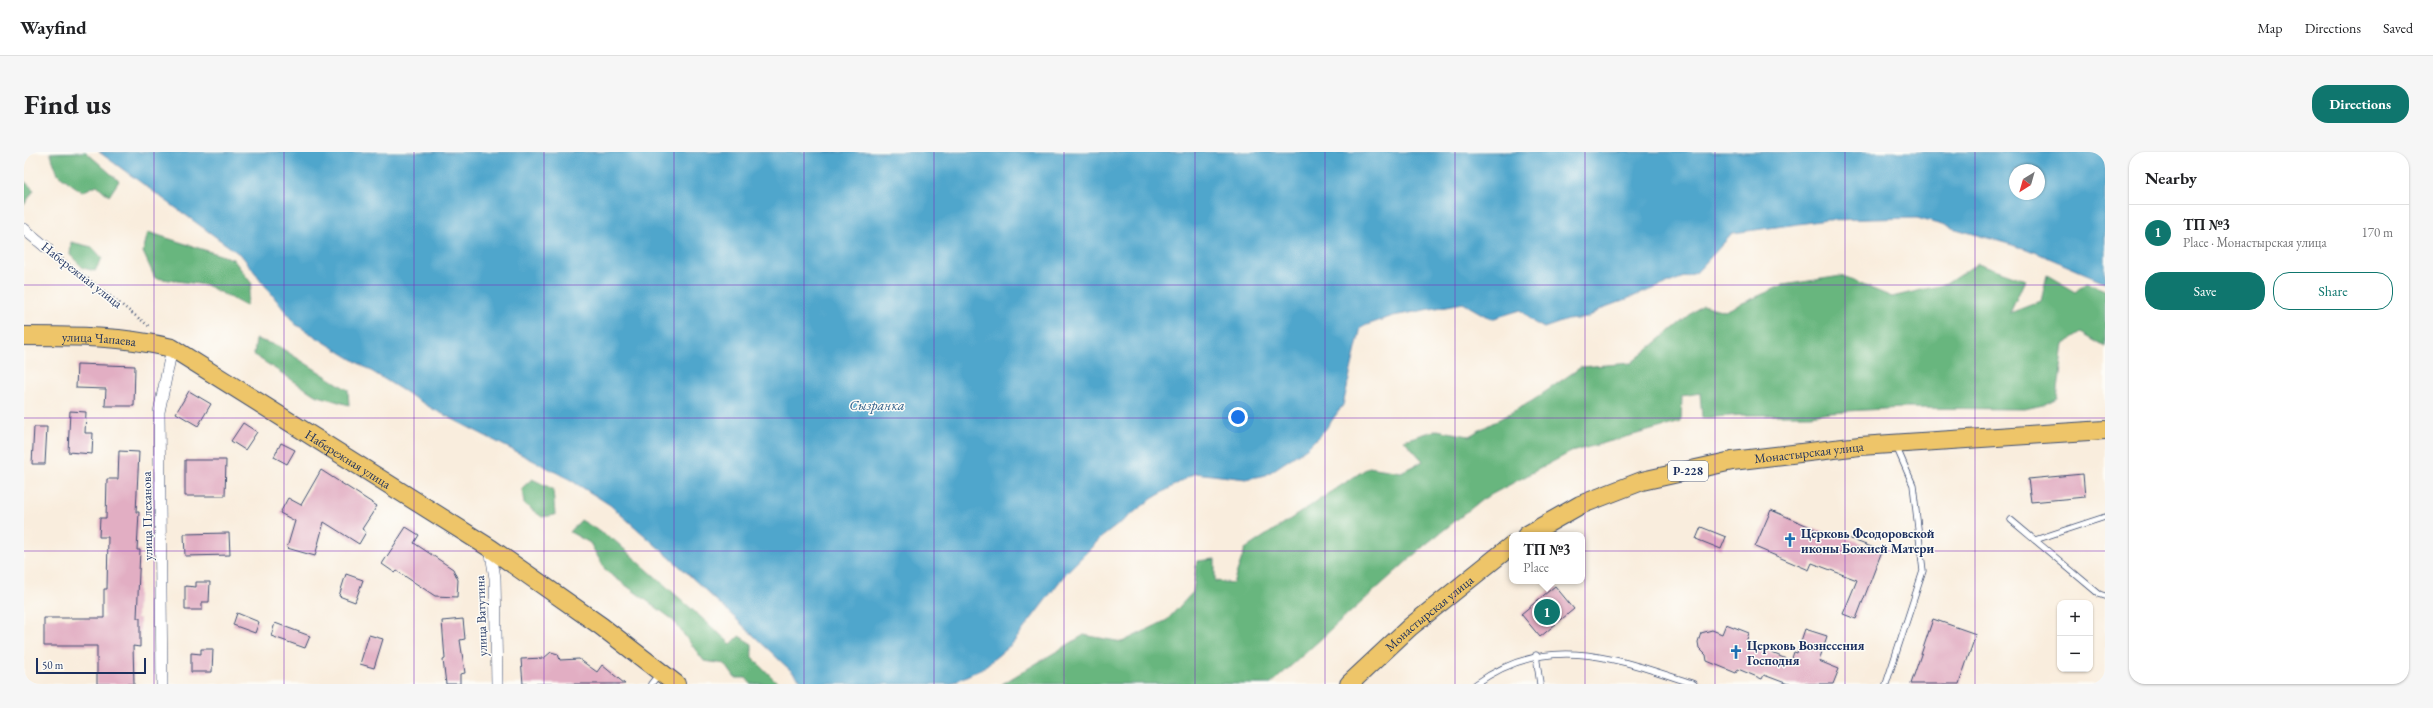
<!DOCTYPE html>
<html lang="en">
<head>
<meta charset="utf-8">
<style>
	:root { --surface:#fff; --page:#f6f6f6; --text:#202124; --muted:#757577; --line:#e0e0e0; --accent:#0f766e }
	body { margin:0; font-family:"EB Garamond",serif; background:var(--page); color:var(--text) }
	.controls { position:absolute; right:12px; bottom:12px; display:grid; overflow:hidden; border-radius:8px; box-shadow:0 1px 3px #0004 }
	.controls button { width:36px; height:36px; display:grid; place-items:center; padding:0; border:0; border-bottom:1px solid var(--line); background:var(--surface); color:var(--text); font:20px sans-serif }
	.compass { position:absolute; left:1985px; top:12px; width:36px; height:36px; border-radius:50%; background:var(--surface); box-shadow:0 1px 3px #0004; rotate:217deg }
	.scale { position:absolute; left:12px; bottom:10px; width:110px; box-sizing:border-box; padding-left:4px; border:2px solid #1b2f5e; border-top:0; font-size:11px; line-height:14px; white-space:nowrap; color:#1b2f5e; -webkit-text-stroke:3px #fdfcf7; paint-order:stroke }
	.you { position:absolute; left:1214px; top:265px; width:14px; height:14px; margin:-10px; border:3px solid #fff; border-radius:50%; background:#1a73e8; box-shadow:0 0 0 6px #1a73e833 }
	.badge { display:grid; place-items:center; width:26px; height:26px; border-radius:50%; background:var(--accent); color:#fff; font-size:13px; font-weight:700 }
	.pin { position:absolute; translate:-50% -50%; border:2px solid #fff; box-shadow:0 1px 4px #0006 }
	.popup { position:absolute; left:1485px; top:380px; width:76px; height:52px; box-sizing:border-box; display:grid; place-content:center; border-radius:8px; background:var(--surface); filter:drop-shadow(0 1px 3px #0005); font-size:13px; white-space:nowrap; color:var(--muted) }
	.popup b { font-size:15px; color:var(--text) }
	.popup::after { content:''; position:absolute; left:50%; top:100%; margin-left:-8px; border:8px solid transparent; border-top-color:var(--surface) }
	.list { margin:0; padding:0; list-style:none }
	h2 { display:flex; justify-content:space-between; align-items:center; height:52px; margin:0; padding:0 16px; font-size:17px }
	h2 small { font-size:13px; font-weight:400; color:var(--muted) }
	.list li { display:grid; grid-template-columns:26px 1fr auto; gap:12px; align-items:center; box-sizing:border-box; height:56px; padding:0 16px; border-top:1px solid var(--line) }
	.list b { display:block; font-size:15px; white-space:nowrap }
	.list p { margin:0; font-size:13px; white-space:nowrap; color:var(--muted) }
	.list em { font-size:13px; font-style:normal; color:var(--muted) }
	.actions { display:flex; gap:8px; padding:12px 16px }
	.actions a { flex:1; padding:9px 0; border:1px solid var(--accent); border-radius:16px; text-align:center; font-size:14px; color:var(--accent) }
	.actions .main { background:var(--accent); color:#fff }
	.map { position:relative; flex:none; width:2081px; height:532px; overflow:hidden; border-radius:16px }
	header { display:flex; align-items:center; gap:24px; box-sizing:border-box; height:56px; padding:0 20px; background:var(--surface); border-bottom:1px solid var(--line) }
	header strong { font-size:19px }
	nav { display:flex; gap:22px; margin-inline-start:auto; font-size:14px }
	.intro { display:flex; align-items:center; justify-content:space-between; box-sizing:border-box; height:96px; padding:0 24px }
	h1 { margin:0; font-size:28px }
	.button { padding:10px 18px; border-radius:16px; background:var(--accent); color:#fff; font-size:14px; font-weight:700 }
	main { display:flex; gap:24px; padding:0 24px }
	aside { flex:1; background:var(--surface); border-radius:16px; box-shadow:0 1px 3px #0004 }
	.map>svg:first-child { display:block }
	.forest { fill:#68b67e; stroke:#42726e }
	.water { fill:#4fa6cc; stroke:#356a95; fill-rule:evenodd }
	.building { fill:#e2aec3 }
	.lines { fill:none; stroke-linecap:round; stroke-linejoin:round }
	.lane-casing { stroke:#3c4c71; stroke-width:7 }
	.street-casing { stroke:#3c4c71; stroke-width:12 }
	.primary-casing { stroke:#3c4c71; stroke-width:20 }
	.path { stroke:#3c4c71; stroke-width:2.5; stroke-dasharray:1 3; stroke-linecap:butt }
	.lane { stroke:#fff; stroke-width:5.5 }
	.street { stroke:#fff; stroke-width:11 }
	.primary { stroke:#eec569; stroke-width:18 }
	.grid { fill:none; stroke:#7b2cbf; stroke-width:1; stroke-opacity:0.55 }
	.labels { text-anchor:middle; dominant-baseline:central; stroke-width:3; stroke-linejoin:round; paint-order:stroke }
	.shield { fill:#fdfcf7; stroke:#5f6c8c; stroke-width:1 }
	.shield-label { font-size:12px; font-weight:bold; fill:#1b2f5e }
	.street-label { font-size:13px; fill:#1b2f5e; stroke:#fdfcf7 }
	.poi-label { font-size:13px; font-weight:bold; fill:#1b2f5e; stroke:#fdfcf7; text-anchor:start }
	.water-label { font-size:14px; font-style:italic; fill:#305f8a; stroke:#fdfcf7 }
</style>
</head>
<body>
<header>
<strong>Wayfind</strong>
<nav><a>Map</a><a>Directions</a><a>Saved</a></nav>
</header>
<div class="intro"><h1>Find us</h1><a class="button">Directions</a></div>
<main>
<div class="map">
<svg width="2081" height="532" viewBox="0 0 2081 532">
	<rect width="100%" height="100%" fill="#fdfcf7"/>
	<filter id="ink" filterUnits="userSpaceOnUse"><feTurbulence type="fractalNoise" baseFrequency=".025" numOctaves="2"/><feDisplacementMap in="SourceGraphic" scale="8" xChannelSelector="R" yChannelSelector="G"/><feConvolveMatrix kernelMatrix="1 2 1 2 8 2 1 2 1" color-interpolation-filters="sRGB"/></filter>
	<filter id="wash" filterUnits="userSpaceOnUse"><feTurbulence type="fractalNoise" baseFrequency=".012" numOctaves="4" result="noise"/><feDisplacementMap in="SourceGraphic" scale="16" xChannelSelector="R" yChannelSelector="G"/><feGaussianBlur stdDeviation="0.9" result="paint"/><feColorMatrix in="noise" values="0 0 0 0 0 0 0 0 0 0 0 0 0 0 0 0 0 1.4 0 .05"/><feComposite in="paint" operator="in"/></filter>
	<g filter="url(#wash)">
		<rect width="100%" height="100%" fill="#f9eddd"/>
		<g class="forest">
			<path d="M62 0 95 29 85 44 73 33 58 40 34 22 26 1Z"/>
			<path d="M0 29 10 38 0 53Z"/>
			<path d="M124 80 209 107 228 132 222 154 182 133 131 126 119 100Z"/>
			<path d="M47 90 68 95 78 106 71 119 59 116 46 103Z"/>
			<path d="M1954 111 2001 128 1986 161 2017 149 2023 123 2052 140 2063 131 2081 138V195L2057 181 2040 192 2033 246 2019 253 2001 257 1878 256 1805 260 1786 263H1719L1678 266 1676 241 1658 244 1657 270 1547 300 1459 347 1401 393 1247 532H978L1060 483 1098 490 1143 468 1169 440 1173 409 1191 407V429L1209 431 1221 397 1345 315 1377 320 1399 309 1380 288 1413 278 1445 284 1508 249 1557 215 1607 211 1678 153 1701 159 1759 133 1817 124 1868 145 1922 132Z"/>
			<path d="M232 187 254 194 324 238 325 253 291 243 230 203Z"/>
			<path d="M508 327 529 337 531 363 518 365 500 352 498 336Z"/>
			<path d="M557 368 590 388 707 492 715 484 728 492V505L755 532H727L722 526H711L701 512 680 509 648 467 582 419 566 391 546 380Z"/>
		</g>
		<path class="water" d="M75 0H2081V130L2006 98 1893 66 1803 68 1709 81 1673 120 1579 156 1563 166 1543 168 1520 176 1509 170 1497 158 1467 167 1439 151 1369 164 1337 175 1319 253 1301 278 1284 295 1242 323 1222 327 1171 321 1126 348 1078 385 1042 421 989 491 959 516 926 532H781L662 420 586 353 545 327 407 256 271 172 218 104ZM1991 18H2015V42H1991Z"/>
		<g id="blocks">
			<g class="building">
				<path d="M53 212 111 214 110 254H81L82 237 52 236Z"/>
				<path d="M165 239 187 252 174 274 152 261Z"/>
				<path d="M46 259 62 260 61 281H69L68 302 44 300Z"/>
				<path d="M219 271 233 280 221 298 207 289Z"/>
				<path d="M10 275H23L21 312H8Z"/>
				<path d="M257 291 271 298 263 312 250 305Z"/>
				<path d="M95 299 115 300 112 360H115L113 398H116L113 466H116V495L109 494 110 532H73V494H20V466H80V437H83L84 385H75L76 366H82L83 327H94Z"/>
				<path d="M161 308H202L201 344H161Z"/>
				<path d="M297 318 353 354 338 377 342 380 335 392 300 370 291 404 263 396 271 369 256 361 264 346 277 353Z"/>
				<path d="M2059 322 2061 345 2007 350 2004 327Z"/>
				<path d="M1747 358 1812 386 1813 382 1858 399 1832 467 1819 462 1833 428 1788 411 1785 418 1731 395Z"/>
				<path d="M382 375 395 383 390 391 429 417 434 428 433 445 411 444 373 419 371 421 358 412Z"/>
				<path d="M1677 375 1702 385 1697 397 1672 387Z"/>
				<path d="M205 381 206 403 161 404 160 382Z"/>
				<path d="M322 422 339 428 331 450 315 444Z"/>
				<path d="M172 430H186L185 450H178V458H161V434L172 435Z"/>
				<path d="M1531 434 1550 457 1516 485 1497 462Z"/>
				<path d="M213 461 235 470 231 481 209 473Z"/>
				<path d="M439 467 441 487 436 488 441 521 436 522V532H422L419 508 421 507 418 469Z"/>
				<path d="M1909 467 1952 482 1935 532H1887Z"/>
				<path d="M251 471 286 484 281 496 247 484Z"/>
				<path d="M1702 472 1725 481 1722 490 1767 509 1770 500 1773 501 1781 477 1803 484 1795 509 1815 517 1809 532H1764L1740 523 1738 527 1714 517 1712 521 1683 509 1682 503 1675 496 1674 490 1677 481 1688 478 1698 482Z"/>
				<path d="M345 483 359 487 350 516 336 512Z"/>
				<path d="M177 497H189L188 520H167V501L177 502Z"/>
				<path d="M527 500 534 502 536 508 555 507 573 520 578 513 601 532H499L497 507 520 506Z"/>
			</g>
		</g>
	</g>
	<g filter="url(#ink)">
		<use href="#blocks" fill-opacity="0" stroke="#3c4c71" stroke-width="1"/>
		<g class="lines">
			<defs>
				<g id="lane">
					<path d="M1987 368 2075 442 2081 444"/>
					<path d="M2011 388 2081 365"/>
					<path d="M1512 503 1516 532"/>
					<path d="M627 532 635 522"/>
					<path d="M1452 532C1525 479 1593 507 1670 532"/>
					<path d="M1862 532 1899 419 1889 333 1872 294"/>
				</g>
				<g id="street">
					<path d="M0 77 23 96"/>
					<path d="M466 396 471 426 473 532"/>
					<path d="M138 532 135 260 148 196"/>
				</g>
				<g id="primary">
					<path id="s1" d="M0 184C51 184 99 184 148 196L466 396 577 474 652 532"/>
					<path id="s2" d="M1503 383 1556 353 1618 329 1708 309 1836 294 2081 278"/>
					<path id="s3" d="M1325 532 1386 475 1488 393"/>
				</g>
			</defs>
			<use href="#lane" class="lane-casing"/>
			<use href="#street" class="street-casing"/>
			<use href="#primary" class="primary-casing"/>
			<path class="path" d="M32 102 126 175"/>
			<use href="#lane" class="lane"/>
			<use href="#street" class="street"/>
			<use href="#primary" class="primary"/>
		</g>
	</g>
	<path class="grid" d="M130 0V532M260 0V532M390 0V532M520 0V532M650 0V532M780 0V532M910 0V532M1040 0V532M1171 0V532M1301 0V532M1431 0V532M1561 0V532M1691 0V532M1821 0V532M1951 0V532M0 133H2081M0 266H2081M0 399H2081"/>
	<defs>
		<symbol id="church-bare" viewBox="-9 -9 18 18"><path d="M-1.2-6h2.4v3.5h3.3v2.4h-3.3V6h-2.4V-.1h-3.3v-2.4h3.3Z" fill="#1f6fb2" stroke="#fdfcf7" stroke-width="2.5" paint-order="stroke"/></symbol>
	</defs>
	<g fill-rule="evenodd">
		<use href="#church-bare" x="1756" y="378" width="20" height="20"/>
		<use href="#church-bare" x="1702" y="490" width="20" height="20"/>
	</g>
	<g class="labels">
		<rect class="shield" x="1644" y="309" width="40" height="20" rx="3"/>
		<g class="shield-label">
			<text x="1664" y="319">Р-228</text>
		</g>
		<g class="street-label">
			<text transform="translate(58 123) rotate(38)">Набережная улица</text>
			<text stroke="none"><textPath href="#s1" startOffset="75">улица Чапаева</textPath></text>
			<text stroke="none"><textPath href="#s2" startOffset="297">Монастырская улица</textPath></text>
			<text stroke="none"><textPath href="#s1" startOffset="357">Набережная улица</textPath></text>
			<text transform="translate(123 364) rotate(-91)">улица Плеханова</text>
			<text stroke="none"><textPath href="#s3" startOffset="107">Монастырская улица</textPath></text>
			<text transform="translate(457 464) rotate(-92)">улица Ватутина</text>
		</g>
		<g class="poi-label">
			<text x="1777" y="381">Церковь Феодоровской<tspan x="1777" dy="15">иконы Божией Матери</tspan></text>
			<text x="1723" y="493">Церковь Вознесения<tspan x="1723" dy="15">Господня</tspan></text>
		</g>
		<g class="water-label">
			<text x="853" y="253">Сызранка</text>
		</g>
	</g>
</svg>
<div class="controls">
<button>+</button>
<button>−</button>
</div>
<svg class="compass" viewBox="-18 -18 36 36"><path d="M0-13l5 13h-10z" fill="#e53935"/><path d="M0 13l5-13h-10z" fill="#757577"/></svg>
<div class="scale">50 m</div>
<div class="you"></div>
<div class="pin badge" style="left:1523px;top:460px">1</div>
<div class="popup"><b>ТП №3</b>Place</div>
</div>
<aside>
<h2>Nearby<small></small></h2>
<ul class="list">
<li><span class="badge">1</span><div><b>ТП №3</b><p>Place · Монастырская улица</p></div><em>170 m</em></li>
</ul>
<div class="actions"><a class="main">Save</a><a>Share</a></div>
</aside>
</main>
</body>
</html>
